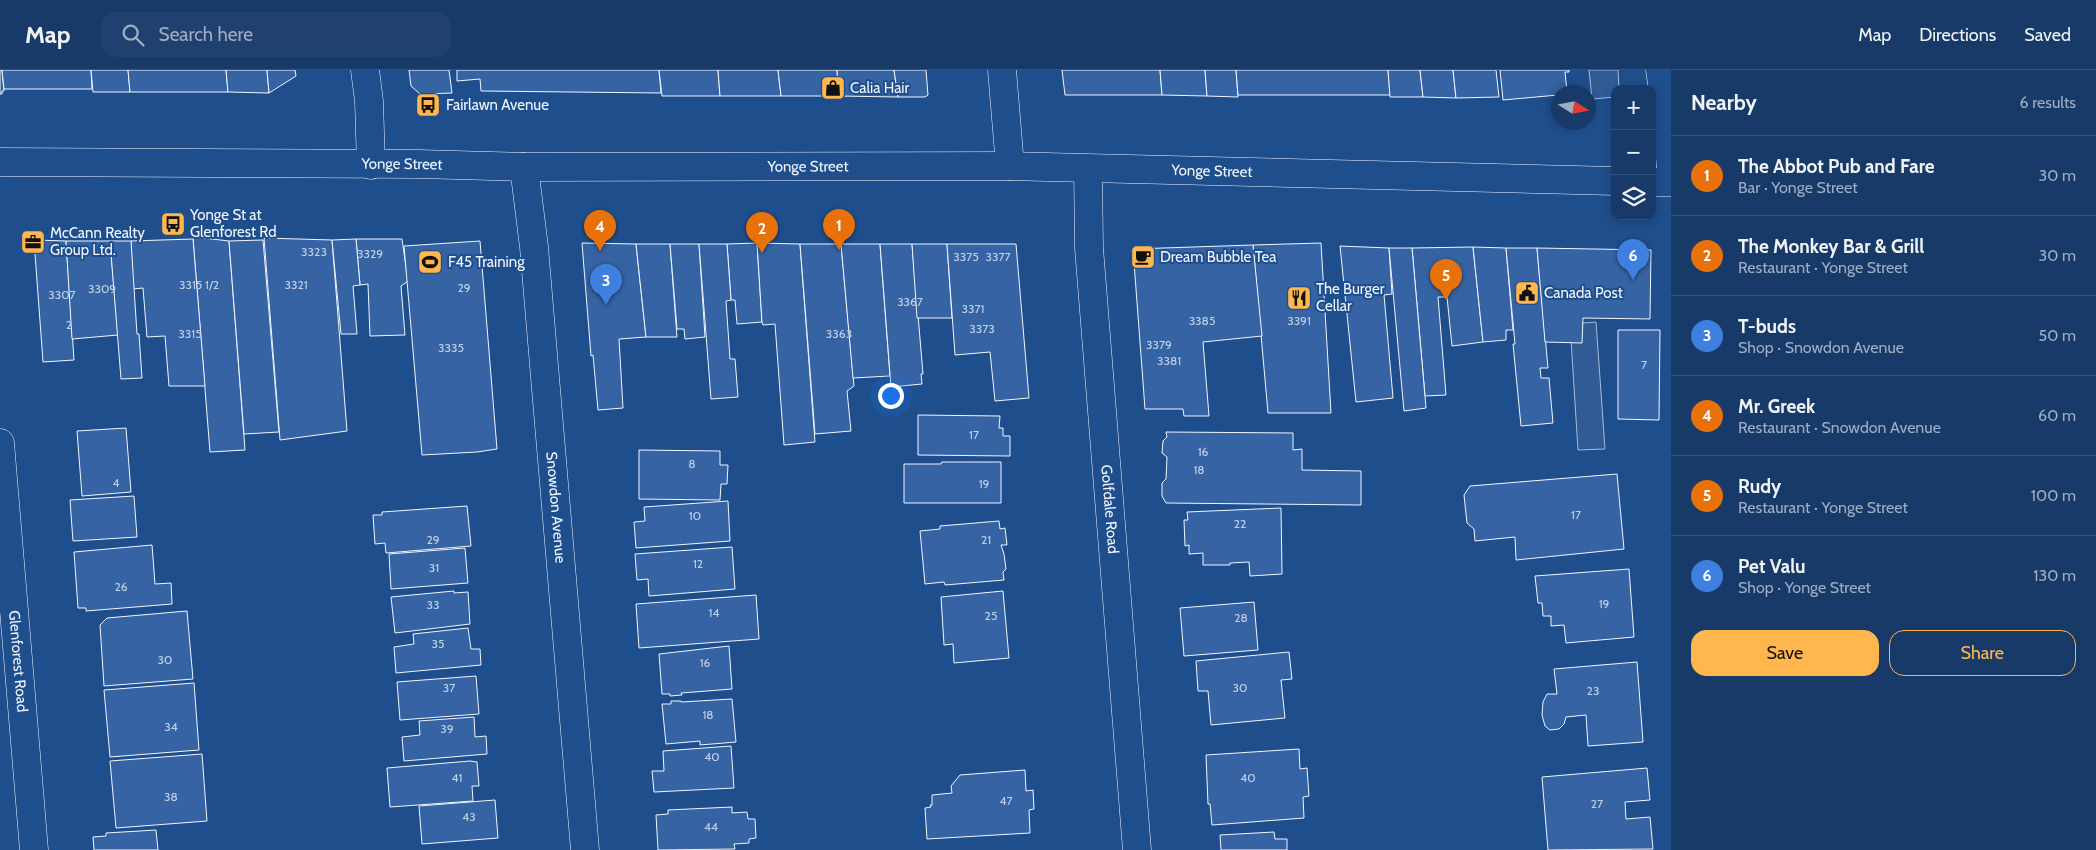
<!DOCTYPE html>
<html lang="en">
<head>
<meta charset="utf-8">
<style>
	:root { --surface:#173a69; --page:#20416f; --text:#f1f3f6; --muted:#9eadc0; --line:#36547d; --accent:#ffb74d }
	body { margin:0; font-family:Cabin,sans-serif; background:var(--page); color:var(--text) }
	.controls { position:absolute; right:15px; top:15px; display:grid; overflow:hidden; border-radius:10px; box-shadow:0 2px 8px #0003 }
	.controls button { width:45px; height:45px; display:grid; place-items:center; padding:0; border:0; border-bottom:1px solid var(--line); background:var(--surface); color:var(--text); font:25px sans-serif }
	.compass { position:absolute; left:1551px; top:15px; width:45px; height:45px; border-radius:50%; background:var(--surface); box-shadow:0 2px 8px #0003; rotate:101deg }
	.you { position:absolute; left:890px; top:325px; width:18px; height:18px; margin:-12px; border:4px solid #fff; border-radius:50%; background:#1a73e8; box-shadow:0 0 0 8px #1a73e833 }
	.badge { display:grid; place-items:center; width:32px; height:32px; border-radius:50%; background:var(--accent); color:#fff; font-size:16px; font-weight:700 }
	.pin { position:absolute; translate:-50% -41px; filter:drop-shadow(0 1px 2px #0008) }
	.pin::after { content:''; position:absolute; top:26px; width:18px; height:15px; background:inherit; clip-path:polygon(0 0,100% 0,50% 100%) }
	.list { margin:0; padding:0; list-style:none }
	h2 { display:flex; justify-content:space-between; align-items:center; height:65px; margin:0; padding:0 20px; font-size:21px }
	h2 small { font-size:16px; font-weight:400; color:var(--muted) }
	.list li { display:grid; grid-template-columns:32px 1fr auto; gap:15px; align-items:center; box-sizing:border-box; height:80px; padding:0 20px; border-top:1px solid var(--line) }
	.list b { display:block; font-size:19px; white-space:nowrap }
	.list p { margin:0; font-size:16px; white-space:nowrap; color:var(--muted) }
	.list em { font-size:16px; font-style:normal; color:var(--muted) }
	.actions { display:flex; gap:10px; padding:15px 20px }
	.actions a { flex:1; padding:11px 0; border:1px solid var(--accent); border-radius:15px; text-align:center; font-size:18px; color:var(--accent) }
	.actions .main { background:var(--accent); color:#111 }
	.icon { flex:none; width:28px; height:28px; fill:none; stroke:currentColor; stroke-width:2; stroke-linecap:round; stroke-linejoin:round }
	.map { position:relative; flex:none; width:1671px; height:780px; overflow:hidden }
	header { display:flex; align-items:center; gap:30px; box-sizing:border-box; height:70px; padding:0 25px; background:var(--surface); border-bottom:1px solid var(--line) }
	header strong { font-size:24px }
	nav { display:flex; gap:28px; margin-inline-start:auto; font-size:18px }
	.search { width:350px; height:45px; background:var(--page); display:flex; align-items:center; gap:12px; box-sizing:border-box; padding:0 18px; border-radius:15px; color:var(--muted); font-size:19px }
	main { display:flex }
	aside { flex:1; background:var(--surface) }
	.map>svg:first-child { display:block }
	.built { fill:#305b95; stroke:#a8bbd7 }
	.building { fill:#3563a3; stroke:#f2f6ff }
	.lines { fill:none; stroke-linecap:round; stroke-linejoin:round }
	.minor-casing { stroke:#f2f6ff; stroke-width:29 }
	.major-casing { stroke:#f2f6ff; stroke-width:29 }
	.minor { stroke:#1f4e8c; stroke-width:28 }
	.major { stroke:#1f4e8c; stroke-width:28 }
	.labels { text-anchor:middle; dominant-baseline:central; stroke-width:4; stroke-linejoin:round; paint-order:stroke }
	.number-label { font-size:12px; fill:#c3d1e8 }
	.poi-label { font-size:15px; fill:#f2f6ff; stroke:#1f4e8c; text-anchor:start }
	.street-label { font-size:15px; fill:#f2f6ff; stroke:#1f4e8c }
</style>
</head>
<body>
<header>
<strong>Map</strong>
<div class="search"><svg class="icon" aria-label="search" viewBox="0 0 24 24"><circle cx="10" cy="10" r="6"/><path d="M15 15l6 6"/></svg>Search here</div>
<nav><a>Map</a><a>Directions</a><a>Saved</a></nav>
</header>
<main>
<div class="map">
<svg width="1671" height="780" viewBox="0 0 1671 780">
	<rect width="100%" height="100%" fill="#1f4e8c"/>
	<g class="built">
		<path d="M1589 0H1618L1619 19H1615V27L1592 29Z"/>
		<path d="M1596 252 1605 379 1578 380 1570 254Z"/>
	</g>
	<g class="building">
		<path d="M0 0H2L4 21H2V24H0Z"/>
		<path d="M2 0H91L92 19H4Z"/>
		<path d="M91 0H128L130 22H93Z"/>
		<path d="M128 0H226L228 22H130Z"/>
		<path d="M226 0H267L269 23 228 22Z"/>
		<path d="M267 0H295L296 6 269 23Z"/>
		<path d="M409 0H449L452 23 420 24 411 16Z"/>
		<path d="M457 0H659L661 23 481 21 480 9 457 11Z"/>
		<path d="M659 0H718L720 26H662Z"/>
		<path d="M718 0H778L781 26H720Z"/>
		<path d="M778 0H837L839 26H781Z"/>
		<path d="M837 0H894L898 27 839 26Z"/>
		<path d="M894 0H926L928 25 925 27H898Z"/>
		<path d="M1062 0H1160L1162 25H1065Z"/>
		<path d="M1160 0H1205L1207 26 1162 25Z"/>
		<path d="M1205 0H1236L1238 27 1207 26Z"/>
		<path d="M1236 0H1388L1390 25H1238Z"/>
		<path d="M1388 0H1420L1423 27H1390Z"/>
		<path d="M1420 0H1453L1456 28 1423 27Z"/>
		<path d="M1453 0H1496L1499 27 1456 28Z"/>
		<path d="M1500 0H1569V2H1565L1567 22H1558V25L1503 30Z"/>
		<path d="M195 167 229 171 245 380 210 382 193 169Z"/>
		<path d="M264 168 332 170 347 361 280 370Z"/>
		<path d="M193 169 205 316H169L165 266 147 267 143 218 133 219 131 171Z"/>
		<path d="M356 169H402L408 211 401 216 405 265 370 266 368 214 360 215Z"/>
		<path d="M356 169 360 215 353 216 357 264H341L332 170Z"/>
		<path d="M34 170 66 171 74 290 43 292Z"/>
		<path d="M263 170 279 362 244 364 229 171Z"/>
		<path d="M66 171H110L118 265 72 269Z"/>
		<path d="M110 171H131L137 264H139L142 308 121 309Z"/>
		<path d="M480 171 497 379 477 382 422 385 404 176Z"/>
		<path d="M582 173 636 174 646 267 619 269 623 338 598 340 593 285 591 286Z"/>
		<path d="M757 173 762 252 737 254 735 230H731L727 174Z"/>
		<path d="M757 173 800 174 815 372 784 375 775 254 763 255 762 252Z"/>
		<path d="M1321 173 1331 343H1268L1253 175Z"/>
		<path d="M636 174H670L677 267H646Z"/>
		<path d="M670 174H699L705 267 685 269 684 259H677Z"/>
		<path d="M699 174H727L731 230 726 231 730 289H735L738 327 711 329Z"/>
		<path d="M800 174H841L854 316 847 321 851 361 815 364Z"/>
		<path d="M841 174H880L890 306 853 308Z"/>
		<path d="M880 174H912L923 304H921L922 314 891 317Z"/>
		<path d="M912 174H947L952 248H917Z"/>
		<path d="M947 174H1016L1029 328 995 331 990 282 955 285Z"/>
		<path d="M1253 175 1262 266 1203 272 1209 346H1184L1183 339H1145L1133 179Z"/>
		<path d="M1340 176 1389 178 1392 224 1384 225 1393 328 1356 332Z"/>
		<path d="M1473 177 1483 272 1452 276 1447 227H1438L1446 325 1425 326 1412 178Z"/>
		<path d="M1473 177 1506 178 1513 260H1506V270L1483 272Z"/>
		<path d="M1389 178H1412L1426 338 1404 341Z"/>
		<path d="M1506 178H1537L1548 298H1540L1541 308H1549L1553 353 1521 356 1513 274H1515Z"/>
		<path d="M1537 178 1651 180 1650 249 1583 248 1582 273 1545 272Z"/>
		<path d="M1618 260H1660L1659 350 1618 349Z"/>
		<path d="M918 345 1000 346 999 358H1003V366H1010V386L918 385Z"/>
		<path d="M126 358 131 422 82 426 77 361Z"/>
		<path d="M1166 362 1293 363V380L1302 379V400L1361 401V435L1166 433 1162 426V413L1166 409 1167 387 1162 383 1163 371 1167 367Z"/>
		<path d="M639 380 720 381V395H728L727 414H721L720 430 639 429Z"/>
		<path d="M942 392H1001V433H904V394H941Z"/>
		<path d="M1617 404 1624 479 1516 490 1515 467 1475 471 1474 459 1467 453 1464 425 1470 416Z"/>
		<path d="M134 426 137 467 73 471 70 430Z"/>
		<path d="M728 431 730 471 636 478 634 452 645 451 644 437Z"/>
		<path d="M467 436 471 476 386 483 385 473 375 474 373 445H382V442Z"/>
		<path d="M1281 438 1282 504 1250 506 1249 492 1230 493V495H1203V483L1189 484V475L1185 476 1184 450H1188L1187 442Z"/>
		<path d="M999 451 1000 459 1005 458 1007 475H1001L1004 484 1006 499 1003 502 1004 510 945 515 944 512 925 514 920 461 940 459V456Z"/>
		<path d="M152 475 155 514 171 513 172 534 86 541V538H78L74 482Z"/>
		<path d="M732 477 735 519 649 526 648 509 637 510 635 484Z"/>
		<path d="M465 478 468 513 391 519 389 484Z"/>
		<path d="M1629 499 1634 567 1566 573 1564 555 1551 556V546H1543L1542 533H1538L1535 506Z"/>
		<path d="M454 521V523L468 522 470 554 395 563 391 527Z"/>
		<path d="M1003 521 1009 588 954 593 953 574 944 575 941 527Z"/>
		<path d="M756 525 759 569 639 578 636 534Z"/>
		<path d="M1254 532 1258 580 1184 586 1180 538Z"/>
		<path d="M187 541 193 609 104 616 100 555 107 548Z"/>
		<path d="M468 558 471 579H480L481 595 396 603 394 577 414 574 413 564Z"/>
		<path d="M729 576 732 619 681 623 682 625 670 626V624H662L659 584Z"/>
		<path d="M1289 582 1292 609 1281 610 1285 648 1211 655 1208 621H1198L1196 591Z"/>
		<path d="M1637 592 1643 672 1588 676 1586 645 1566 647 1564 654 1559 659 1550 660 1545 656 1542 645 1543 632 1547 624H1557L1554 599Z"/>
		<path d="M476 606 479 644 400 650 397 612Z"/>
		<path d="M194 613 199 680 110 687 104 620Z"/>
		<path d="M732 629 736 672 700 675V671L666 674 662 634H671V631H681V632Z"/>
		<path d="M474 647 475 667 486 666 487 684 404 691 402 667 420 665 419 651Z"/>
		<path d="M731 676 734 718 654 722 652 701H664L663 681Z"/>
		<path d="M1299 679 1300 699 1307 698 1309 726 1303 727 1304 748 1212 755 1210 734H1208L1206 685Z"/>
		<path d="M202 684 207 751 116 758 110 691Z"/>
		<path d="M470 691 477 692 479 716H472L473 731 390 737 387 698Z"/>
		<path d="M1647 698 1650 730 1625 732 1626 749 1650 747 1653 779 1548 780 1542 707Z"/>
		<path d="M1025 700 1026 721 1033 720 1034 739 1029 740 1030 763 927 769 925 738 931 737 930 735H932V725L952 723 951 716 960 705Z"/>
		<path d="M495 730 498 768 422 774 419 736Z"/>
		<path d="M732 737V743L747 742 748 749H755L756 768 749 769V773L734 774 735 779 658 780 656 745 668 744V740Z"/>
		<path d="M156 760 158 780H94L93 767 106 766V763Z"/>
		<path d="M1274 762 1275 769H1287V780H1221L1220 765Z"/>
	</g>
	<g class="lines">
		<defs>
			<g id="minor">
				<path d="M365 0 369 31 371 95"/>
				<path d="M1002 0 1010 96"/>
				<path d="M1660 0 1666 41 1671 99"/>
				<path id="s1" d="M524 97 534 177 585 780"/>
				<path id="s2" d="M1088 99 1089 178 1137 780"/>
				<path id="s3" d="M0 373 34 780"/>
			</g>
			<g id="major">
				<path id="s4" d="M0 92 419 94 524 97 1010 96 1615 111"/>
				<path d="M1652 112H1671"/>
			</g>
		</defs>
		<use href="#minor" class="minor-casing"/>
		<use href="#major" class="major-casing"/>
		<use href="#minor" class="minor"/>
		<use href="#major" class="major"/>
	</g>
	<defs>
		<symbol id="shop-square" viewBox="-11 -11 22 22"><rect x="-9" y="-9" width="18" height="18" rx="4" fill="#ffb74d" stroke="#1f4e8c"/><path d="M-5-2.5h2.3a2.7 3.5 0 0 1 5.4 0H5L5.5 6h-11ZM-1.5-2.5h3a1.5 2.3 0 0 0-3 0Z" fill="#111"/></symbol>
		<symbol id="bus-square" viewBox="-11 -11 22 22"><rect x="-9" y="-9" width="18" height="18" rx="4" fill="#ffb74d" stroke="#1f4e8c"/><path d="M-5-6H5V4H4V6H2V4H-2V6H-4V4H-5ZM-3.5-4V0h7V-4ZM-3.5 1.2v1.5H-2V1.2ZM2 1.2v1.5H3.5V1.2Z" fill="#111"/></symbol>
		<symbol id="office-square" viewBox="-11 -11 22 22"><rect x="-9" y="-9" width="18" height="18" rx="4" fill="#ffb74d" stroke="#1f4e8c"/><path d="M-6-3h4V-5.5h4V-3h4V5H-6ZM-1-4.5V-3h2v-1.5ZM-6 0V1H6V0Z" fill="#111"/></symbol>
		<symbol id="cafe-square" viewBox="-11 -11 22 22"><rect x="-9" y="-9" width="18" height="18" rx="4" fill="#ffb74d" stroke="#1f4e8c"/><path d="M-5.5-4.5H6V0H3Q3 3.5 0 3.5H-2.5Q-5.5 3.5-5.5 0ZM3-3.2v2h1.7v-2ZM-6 4.5H4V6H-6Z" fill="#111"/></symbol>
		<symbol id="stadium-square" viewBox="-11 -11 22 22"><rect x="-9" y="-9" width="18" height="18" rx="4" fill="#ffb74d" stroke="#1f4e8c"/><path d="M0-5a6.5 5 0 1 0 0 10a6.5 5 0 1 0 0-10ZM-3.5-1.8h7v3.6h-7Z" fill="#111"/></symbol>
		<symbol id="civic-square" viewBox="-11 -11 22 22"><rect x="-9" y="-9" width="18" height="18" rx="4" fill="#ffb74d" stroke="#1f4e8c"/><path d="M-.6-6.5H3V-4.5H.6V-3L4-1V1h2V6H-6V1h2V-1L-.6-3ZM-1.2 2.5V6h2.4V2.5Z" fill="#111"/></symbol>
		<symbol id="restaurant-square" viewBox="-11 -11 22 22"><rect x="-9" y="-9" width="18" height="18" rx="4" fill="#ffb74d" stroke="#1f4e8c"/><path d="M-5-6h1v4h1v-4h1v4h1v-4h1v5L-1.5 .5V6h-2V.5L-5-1ZM5-6V6H3V1.5H1.5Q1.5-4 5-6Z" fill="#111"/></symbol>
	</defs>
	<g fill-rule="evenodd">
		<use href="#shop-square" x="819" y="4" width="28" height="28"/>
		<use href="#bus-square" x="414" y="21" width="28" height="28"/>
		<use href="#bus-square" x="159" y="140" width="28" height="28"/>
		<use href="#office-square" x="19" y="158" width="28" height="28"/>
		<use href="#cafe-square" x="1129" y="173" width="28" height="28"/>
		<use href="#stadium-square" x="416" y="178" width="28" height="28"/>
		<use href="#civic-square" x="1513" y="209" width="28" height="28"/>
		<use href="#restaurant-square" x="1285" y="214" width="28" height="28"/>
	</g>
	<g class="labels">
		<g class="number-label">
			<text x="314" y="181">3323</text>
			<text x="370" y="183">3329</text>
			<text x="966" y="186">3375</text>
			<text x="998" y="186">3377</text>
			<text x="199" y="214">3315 1/2</text>
			<text x="296" y="214">3321</text>
			<text x="464" y="217">29</text>
			<text x="102" y="218">3309</text>
			<text x="62" y="224">3307</text>
			<text x="910" y="231">3367</text>
			<text x="973" y="238">3371</text>
			<text x="1202" y="250">3385</text>
			<text x="1299" y="250">3391</text>
			<text x="69" y="254">2</text>
			<text x="982" y="258">3373</text>
			<text x="190" y="263">3315</text>
			<text x="839" y="263">3363</text>
			<text x="1159" y="274">3379</text>
			<text x="451" y="277">3335</text>
			<text x="1169" y="290">3381</text>
			<text x="1644" y="294">7</text>
			<text x="974" y="364">17</text>
			<text x="1203" y="381">16</text>
			<text x="692" y="393">8</text>
			<text x="1199" y="399">18</text>
			<text x="116" y="412">4</text>
			<text x="984" y="413">19</text>
			<text x="1576" y="444">17</text>
			<text x="695" y="445">10</text>
			<text x="1240" y="453">22</text>
			<text x="433" y="469">29</text>
			<text x="986" y="469">21</text>
			<text x="698" y="493">12</text>
			<text x="434" y="497">31</text>
			<text x="121" y="516">26</text>
			<text x="1604" y="533">19</text>
			<text x="433" y="534">33</text>
			<text x="714" y="542">14</text>
			<text x="991" y="545">25</text>
			<text x="1241" y="547">28</text>
			<text x="438" y="573">35</text>
			<text x="165" y="589">30</text>
			<text x="705" y="592">16</text>
			<text x="449" y="617">37</text>
			<text x="1240" y="617">30</text>
			<text x="1593" y="620">23</text>
			<text x="708" y="644">18</text>
			<text x="171" y="656">34</text>
			<text x="447" y="658">39</text>
			<text x="712" y="686">40</text>
			<text x="457" y="707">41</text>
			<text x="1248" y="707">40</text>
			<text x="171" y="726">38</text>
			<text x="1006" y="730">47</text>
			<text x="1597" y="733">27</text>
			<text x="469" y="746">43</text>
			<text x="711" y="756">44</text>
		</g>
		<g class="poi-label">
			<text x="850" y="18">Calia Hair</text>
			<text x="446" y="35">Fairlawn Avenue</text>
			<text x="190" y="145">Yonge St at<tspan x="190" dy="17">Glenforest Rd</tspan></text>
			<text x="50" y="163">McCann Realty<tspan x="50" dy="17">Group Ltd.</tspan></text>
			<text x="1160" y="187">Dream Bubble Tea</text>
			<text x="448" y="192">F45 Training</text>
			<text x="1316" y="219">The Burger<tspan x="1316" dy="17">Cellar</tspan></text>
			<text x="1544" y="223">Canada Post</text>
		</g>
		<g class="street-label">
			<text stroke="none"><textPath href="#s4" startOffset="402">Yonge Street</textPath></text>
			<text stroke="none"><textPath href="#s4" startOffset="808">Yonge Street</textPath></text>
			<text stroke="none"><textPath href="#s4" startOffset="1212">Yonge Street</textPath></text>
			<text stroke="none"><textPath href="#s1" startOffset="342">Snowdon Avenue</textPath></text>
			<text stroke="none"><textPath href="#s2" startOffset="341">Golfdale Road</textPath></text>
			<text stroke="none"><textPath href="#s3" startOffset="219">Glenforest Road</textPath></text>
		</g>
	</g>
</svg>
<div class="controls">
<button>+</button>
<button>−</button>
<button><svg class="icon" aria-label="layers" viewBox="0 0 24 24"><path d="M12 4l9 5-9 5-9-5zM3 14l9 5 9-5"/></svg></button>
</div>
<svg class="compass" viewBox="-18 -18 36 36"><path d="M0-13l5 13h-10z" fill="#e53935"/><path d="M0 13l5-13h-10z" fill="#9eadc0"/></svg>
<div class="you"></div>
<div class="pin badge" style="left:839px;top:180px;background:#e8710a">1</div>
<div class="pin badge" style="left:762px;top:183px;background:#e8710a">2</div>
<div class="pin badge" style="left:606px;top:235px;background:#3f7fe0">3</div>
<div class="pin badge" style="left:600px;top:181px;background:#e8710a">4</div>
<div class="pin badge" style="left:1446px;top:230px;background:#e8710a">5</div>
<div class="pin badge" style="left:1633px;top:210px;background:#3f7fe0">6</div>
</div>
<aside>
<h2>Nearby<small>6 results</small></h2>
<ul class="list">
<li><span class="badge" style="background:#e8710a">1</span><div><b>The Abbot Pub and Fare</b><p>Bar · Yonge Street</p></div><em>30 m</em></li>
<li><span class="badge" style="background:#e8710a">2</span><div><b>The Monkey Bar &amp; Grill</b><p>Restaurant · Yonge Street</p></div><em>30 m</em></li>
<li><span class="badge" style="background:#3f7fe0">3</span><div><b>T-buds</b><p>Shop · Snowdon Avenue</p></div><em>50 m</em></li>
<li><span class="badge" style="background:#e8710a">4</span><div><b>Mr. Greek</b><p>Restaurant · Snowdon Avenue</p></div><em>60 m</em></li>
<li><span class="badge" style="background:#e8710a">5</span><div><b>Rudy</b><p>Restaurant · Yonge Street</p></div><em>100 m</em></li>
<li><span class="badge" style="background:#3f7fe0">6</span><div><b>Pet Valu</b><p>Shop · Yonge Street</p></div><em>130 m</em></li>
</ul>
<div class="actions"><a class="main">Save</a><a>Share</a></div>
</aside>
</main>
</body>
</html>
